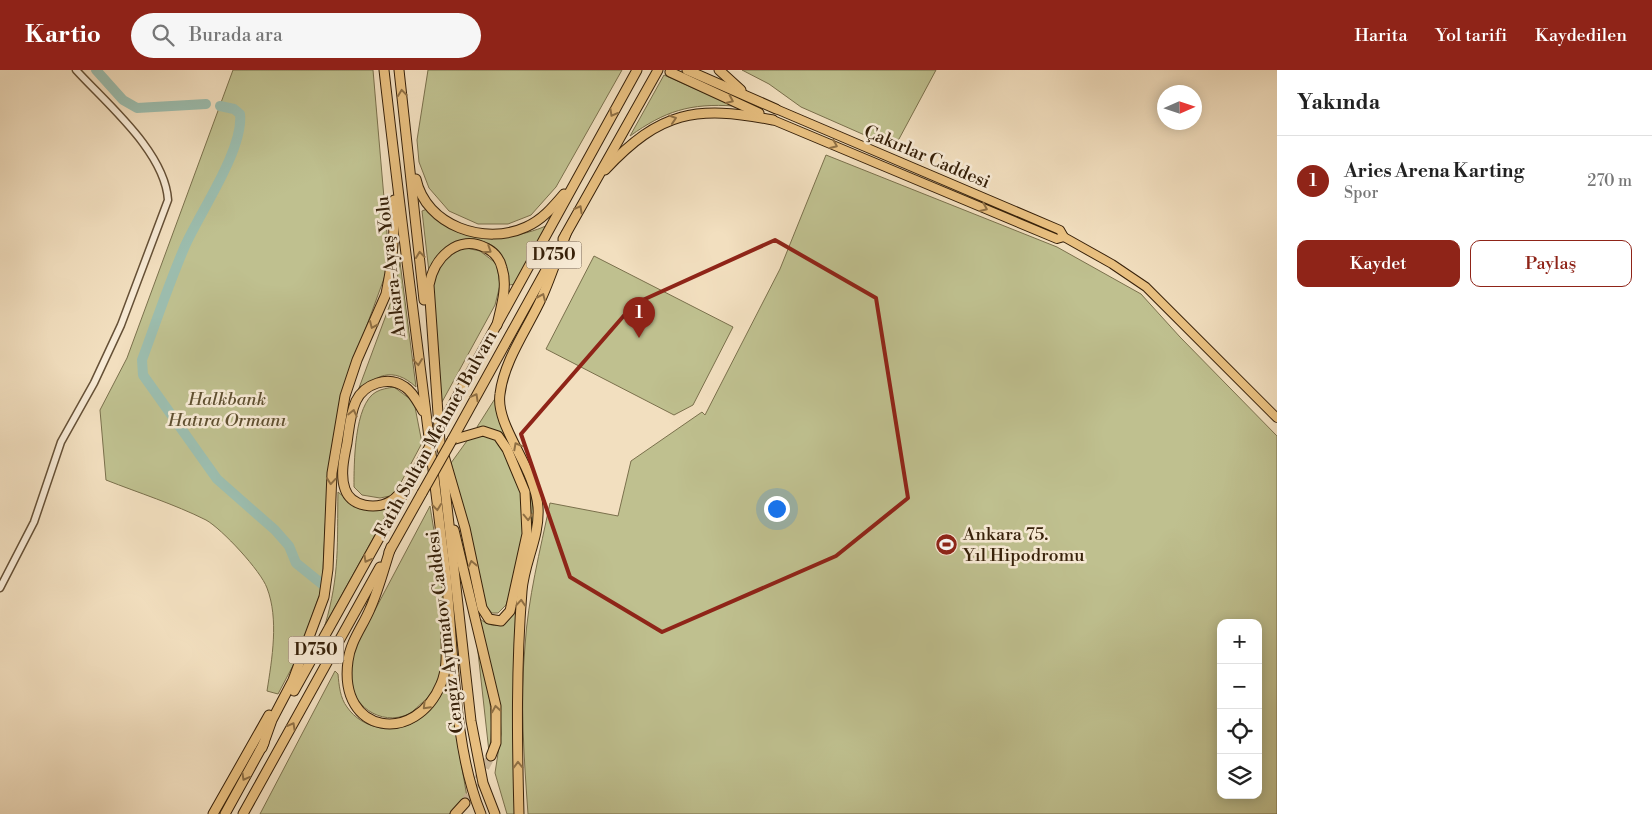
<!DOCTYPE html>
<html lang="tr">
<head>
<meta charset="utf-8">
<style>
	:root { --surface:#fff; --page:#f6f6f6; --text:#222; --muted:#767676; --line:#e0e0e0; --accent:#8f2418 }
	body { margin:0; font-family:"Libre Bodoni",serif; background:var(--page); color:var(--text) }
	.controls { position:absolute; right:15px; bottom:15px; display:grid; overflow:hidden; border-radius:10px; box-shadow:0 2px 12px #0003 }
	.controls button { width:45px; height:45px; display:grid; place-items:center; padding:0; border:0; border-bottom:1px solid var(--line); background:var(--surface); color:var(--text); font:25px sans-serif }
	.compass { position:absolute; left:1157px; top:15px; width:45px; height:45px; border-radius:50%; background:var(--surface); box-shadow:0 2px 12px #0003; rotate:87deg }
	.you { position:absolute; left:776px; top:438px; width:18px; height:18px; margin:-12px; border:4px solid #fff; border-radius:50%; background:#1a73e8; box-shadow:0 0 0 8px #1a73e833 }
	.badge { display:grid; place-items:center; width:32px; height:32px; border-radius:50%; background:var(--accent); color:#fff; font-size:16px; font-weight:700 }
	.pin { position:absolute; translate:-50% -41px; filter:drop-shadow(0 1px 2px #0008) }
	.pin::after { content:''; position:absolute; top:26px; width:18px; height:15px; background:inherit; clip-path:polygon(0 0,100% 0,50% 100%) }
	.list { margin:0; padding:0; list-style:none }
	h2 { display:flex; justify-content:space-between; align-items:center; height:65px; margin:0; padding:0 20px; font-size:21px }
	h2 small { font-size:16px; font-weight:400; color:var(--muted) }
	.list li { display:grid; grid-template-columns:32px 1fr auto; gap:15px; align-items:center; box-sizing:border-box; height:90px; padding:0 20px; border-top:1px solid var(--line) }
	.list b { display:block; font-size:19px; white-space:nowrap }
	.list p { margin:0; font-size:16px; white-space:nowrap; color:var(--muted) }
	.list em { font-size:16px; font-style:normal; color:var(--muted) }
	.actions { display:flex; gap:10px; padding:15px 20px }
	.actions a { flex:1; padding:11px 0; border:1px solid var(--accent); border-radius:10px; text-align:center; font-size:18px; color:var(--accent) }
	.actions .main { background:var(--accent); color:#fff }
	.icon { flex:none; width:28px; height:28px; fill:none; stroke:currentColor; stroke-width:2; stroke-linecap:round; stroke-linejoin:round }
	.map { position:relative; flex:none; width:1277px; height:744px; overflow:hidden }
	header { display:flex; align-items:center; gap:30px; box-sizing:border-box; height:70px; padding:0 25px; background:var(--accent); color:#fff }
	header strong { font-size:24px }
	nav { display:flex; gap:28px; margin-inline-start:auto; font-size:18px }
	.search { width:350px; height:45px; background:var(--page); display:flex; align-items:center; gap:12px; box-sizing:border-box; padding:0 18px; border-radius:28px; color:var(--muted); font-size:19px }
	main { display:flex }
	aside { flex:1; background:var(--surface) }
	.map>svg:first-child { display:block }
	.green { fill:#bfc08f; stroke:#7a704c; fill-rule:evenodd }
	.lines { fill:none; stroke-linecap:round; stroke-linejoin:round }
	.river { stroke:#9cbdae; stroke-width:10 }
	.highway-tunnel { stroke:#ccb99b; stroke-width:9; stroke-dasharray:9 4.5; stroke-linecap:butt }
	.minor-casing { stroke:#655036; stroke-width:9 }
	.major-casing { stroke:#362009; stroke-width:10 }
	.highway-casing { stroke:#362009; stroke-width:11 }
	.minor { stroke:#f7ead5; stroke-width:6 }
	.major { stroke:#e9c080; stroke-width:8 }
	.highway { stroke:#e9c080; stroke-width:9 }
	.highway-bridge-casing { stroke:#362009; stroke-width:11; stroke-linecap:butt }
	.highway-bridge { stroke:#e9c080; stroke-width:9 }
	.oneway { stroke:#907044 }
	.marked { fill:none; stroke:#8f2418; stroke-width:4; stroke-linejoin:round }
	.labels { text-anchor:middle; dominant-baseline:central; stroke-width:5; stroke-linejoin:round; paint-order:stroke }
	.shield { fill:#f7ead5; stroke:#705d46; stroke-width:1 }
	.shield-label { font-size:16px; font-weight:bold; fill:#362009 }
	.street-label { font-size:18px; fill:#362009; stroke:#f7ead5 }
	.park-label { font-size:18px; font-style:italic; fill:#5f5031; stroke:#f7ead5 }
	.poi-label { font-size:18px; fill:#362009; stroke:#f7ead5; text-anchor:start }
</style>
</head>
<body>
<header>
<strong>Kartio</strong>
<div class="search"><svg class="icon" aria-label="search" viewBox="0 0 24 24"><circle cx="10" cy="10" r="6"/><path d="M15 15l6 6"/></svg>Burada ara</div>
<nav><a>Harita</a><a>Yol tarifi</a><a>Kaydedilen</a></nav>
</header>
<main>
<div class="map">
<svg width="1277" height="744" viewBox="0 0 1277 744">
	<rect width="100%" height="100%" fill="#f2dfbf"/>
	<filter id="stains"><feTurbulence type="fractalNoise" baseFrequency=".004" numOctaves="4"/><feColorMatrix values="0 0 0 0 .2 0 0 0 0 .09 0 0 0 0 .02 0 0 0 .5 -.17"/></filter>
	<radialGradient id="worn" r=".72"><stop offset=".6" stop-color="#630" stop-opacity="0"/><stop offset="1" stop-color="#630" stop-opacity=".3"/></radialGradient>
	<g class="green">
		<path d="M233 0H373L387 163 386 203 363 266 328 406 322 518 297 588 278 624 267 621C272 589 279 549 267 518 261 501 222 459 206 450 174 434 139 423 106 410L100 340 127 288Z"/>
		<path d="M428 0H622L556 117 531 145 508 154H478L449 141 429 118 419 92 417 70Z"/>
		<path d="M742 0H936L899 69 895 72 885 74 801 37 769 14Z"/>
		<path d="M664 5 734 36C690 33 665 41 630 66Z"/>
		<path d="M826 85 1057 177 1141 224 1180 267 1277 366V744H528C524 688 520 632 525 576 528 528 540 481 550 433L618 446 631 391 702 342 705 345 780 199ZM1221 553H1258V725H1221Z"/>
		<path d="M427 139C436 148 445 157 458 162 486 172 522 167 548 155L516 214 509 215C504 188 501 170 469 170 462 171 452 172 447 177 440 184 434 194 429 202L422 141Z"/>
		<path d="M466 178 480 181 497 194 500 215 495 235 442 332C439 303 426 230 435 205 441 191 451 182 466 178Z"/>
		<path d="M594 186 733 257 693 335 674 345 546 279Z"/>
		<path d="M400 192 416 317C393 296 375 304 356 326L395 221Z"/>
		<path d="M394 317 414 332 422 373 398 418 390 426 380 428 362 425 354 417C354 394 354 334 376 322 381 319 388 318 394 317Z"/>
		<path d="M496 327 497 343 528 408 535 450 524 500 515 744H507L495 703 501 664 500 640 480 549C492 558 502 558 511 546 519 510 539 456 528 420 521 400 507 380 497 361L477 357Z"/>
		<path d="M478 365 493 367 502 377 522 422 525 460 509 526 506 535 498 543H492L485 535 451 393 469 368Z"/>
		<path d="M338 422C354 436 368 442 390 438L325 555C340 505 337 472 338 422Z"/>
		<path d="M430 436C438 488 452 551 441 603 439 613 431 625 423 632 419 635 414 641 409 644 380 657 350 635 350 605 350 594 354 582 358 572Z"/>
		<path d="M476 564C484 603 497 642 489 682Z"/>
		<path d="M335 601 338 604C339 615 340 628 347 637 362 659 394 665 416 651 431 641 439 625 447 609L452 608 458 675 467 727 449 744H260Z"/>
	</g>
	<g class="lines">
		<g class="river">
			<path d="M96 0 123 30 137 38 206 34"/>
			<path d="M220 36 234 39 240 44C244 79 200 142 185 176 169 213 156 252 142 290L143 305 217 409 275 460 289 476 296 493 322 514"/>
		</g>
		<path class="highway-tunnel" d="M465 733 491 686"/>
		<defs>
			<path id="minor" d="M0 518 34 452 61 372 94 313 121 255 168 130C165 82 107 34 76 0"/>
			<g id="major">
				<path d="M773 50 1057 169 1064 167 1060 160 776 39"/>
				<path d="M1064 167 1112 194 1146 217 1277 348"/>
			</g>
			<g id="highway">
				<path d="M384 0C403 169 426 337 446 506 454 579 453 677 481 744"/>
				<path d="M399 0 424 230"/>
				<path d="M687 0 776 39"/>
				<path d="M719 0 741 20"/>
				<path d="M670 2 759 43"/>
				<path d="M605 100C660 41 696 35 773 50"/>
				<path d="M416 109C426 156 485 176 526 157 542 150 553 137 564 124"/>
				<path d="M563 169 658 0"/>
				<path d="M441 356 637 0"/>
				<path d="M452 370 483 361 498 366 507 379 525 422 527 464 510 541 501 551 489 549 482 538 465 458 440 372 429 215C434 188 458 163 486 178 494 182 500 189 502 198 508 216 501 237 497 255"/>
				<path d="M452 370 551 191"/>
				<path d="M442 392 471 651 483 713 495 744"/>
				<path d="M402 421C399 424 395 429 391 431 376 440 351 437 345 419 340 405 344 387 347 373 349 359 350 344 356 331 364 314 388 305 405 317 413 322 418 333 423 341"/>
				<path d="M454 460 496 636V673L491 686"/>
				<path d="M391 477C384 498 379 519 370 539 363 556 350 572 348 591 338 665 416 675 441 614 448 598 446 579 446 561"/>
				<path d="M389 482 422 423"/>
				<path d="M294 621 408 416"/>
				<path d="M262 678 272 650 293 610 324 527 328 499 332 403 345 326 357 290 386 224C393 192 395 162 394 130"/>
				<path d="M213 744 269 645"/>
				<path d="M225 744 264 673"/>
				<path d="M243 744 380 497"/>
				<path d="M455 744 465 733"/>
				<path d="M519 744C517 670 516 596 522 521 524 492 540 467 538 437 535 397 495 356 500 324 504 290 528 258 542 227 551 207 558 185 566 164"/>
			</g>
		</defs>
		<use href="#minor" class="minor-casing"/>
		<use href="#major" class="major-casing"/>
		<use href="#highway" class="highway-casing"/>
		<use href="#minor" class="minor"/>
		<use href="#major" class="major"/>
		<use href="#highway" class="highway"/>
		<defs>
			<g id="highway-bridge">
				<path d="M408 416 441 356"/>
				<path d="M422 423 452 370"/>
			</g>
		</defs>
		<use href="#highway-bridge" class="highway-bridge-casing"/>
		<use href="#highway-bridge" class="highway-bridge"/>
	</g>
	<defs><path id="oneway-chevron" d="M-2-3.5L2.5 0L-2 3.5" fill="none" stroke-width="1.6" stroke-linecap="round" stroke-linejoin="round" transform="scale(1.25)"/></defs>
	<g class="oneway">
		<use href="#oneway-chevron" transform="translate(402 23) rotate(-97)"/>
		<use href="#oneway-chevron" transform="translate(730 30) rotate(25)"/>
		<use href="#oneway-chevron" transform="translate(613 43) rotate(119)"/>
		<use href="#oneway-chevron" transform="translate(673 49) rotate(-18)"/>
		<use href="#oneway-chevron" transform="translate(834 75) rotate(23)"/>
		<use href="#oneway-chevron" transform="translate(984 138) rotate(23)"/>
		<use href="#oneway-chevron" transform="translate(579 139) rotate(-61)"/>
		<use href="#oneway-chevron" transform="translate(488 180) rotate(33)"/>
		<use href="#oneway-chevron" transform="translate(420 185) rotate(-96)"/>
		<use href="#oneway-chevron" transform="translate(542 227) rotate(-66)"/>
		<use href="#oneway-chevron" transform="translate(373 255) rotate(114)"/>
		<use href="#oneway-chevron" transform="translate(418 292) rotate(83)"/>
		<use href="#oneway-chevron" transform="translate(475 327) rotate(-61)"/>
		<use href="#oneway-chevron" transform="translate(353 343) rotate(-77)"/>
		<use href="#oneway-chevron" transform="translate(517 376) rotate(-118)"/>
		<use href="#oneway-chevron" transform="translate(331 411) rotate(95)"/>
		<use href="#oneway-chevron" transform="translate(437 437) rotate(83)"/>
		<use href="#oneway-chevron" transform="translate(528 447) rotate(88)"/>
		<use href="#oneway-chevron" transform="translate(367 489) rotate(119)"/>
		<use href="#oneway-chevron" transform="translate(472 494) rotate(-102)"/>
		<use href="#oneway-chevron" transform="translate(521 533) rotate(-86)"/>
		<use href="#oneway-chevron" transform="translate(426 636) rotate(135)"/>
		<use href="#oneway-chevron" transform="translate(496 639) rotate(-99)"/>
		<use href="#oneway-chevron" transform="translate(292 656) rotate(-61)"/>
		<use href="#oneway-chevron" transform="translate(518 695) rotate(-91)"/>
		<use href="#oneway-chevron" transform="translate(245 707) rotate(119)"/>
	</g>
	<path class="marked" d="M775 170 876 228 908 428 836 486 662 562 570 507 521 364 634 234Z"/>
	<defs>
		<symbol id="stadium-disc" viewBox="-11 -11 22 22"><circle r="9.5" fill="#8f2418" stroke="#f7ead5"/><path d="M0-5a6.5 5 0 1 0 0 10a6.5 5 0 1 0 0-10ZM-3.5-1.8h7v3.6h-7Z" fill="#fff"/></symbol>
	</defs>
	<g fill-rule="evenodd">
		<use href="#stadium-disc" x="934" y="462" width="25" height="25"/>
	</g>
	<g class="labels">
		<g class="shield">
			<rect x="526.5" y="171.5" width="55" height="27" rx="4"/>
			<rect x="288.5" y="566.5" width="55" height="27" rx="4"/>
		</g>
		<g class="shield-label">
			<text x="554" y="185">D750</text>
			<text x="316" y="580">D750</text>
		</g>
		<g class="street-label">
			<text transform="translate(927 87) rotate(23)">Çakırlar Caddesi</text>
			<text transform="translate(391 197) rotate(-97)">Ankara-Ayaş Yolu</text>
			<text transform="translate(436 364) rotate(-61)">Fatih Sultan Mehmet Bulvarı</text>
			<text transform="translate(445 562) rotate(-97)">Cengiz Aytmatov Caddesi</text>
		</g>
		<g class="park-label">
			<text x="227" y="329">Halkbank<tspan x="227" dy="21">Hatıra Ormanı</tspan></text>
		</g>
		<g class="poi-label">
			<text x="963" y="464">Ankara 75.<tspan x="963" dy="21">Yıl Hipodromu</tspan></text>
		</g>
	</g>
	<rect width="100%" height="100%" filter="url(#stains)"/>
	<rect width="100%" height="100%" fill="url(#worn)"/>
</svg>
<div class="controls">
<button>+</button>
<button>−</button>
<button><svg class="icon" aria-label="locate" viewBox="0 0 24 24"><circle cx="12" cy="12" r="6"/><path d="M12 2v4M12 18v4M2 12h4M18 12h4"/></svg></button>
<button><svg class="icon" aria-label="layers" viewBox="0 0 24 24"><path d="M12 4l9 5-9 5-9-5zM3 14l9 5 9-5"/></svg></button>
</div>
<svg class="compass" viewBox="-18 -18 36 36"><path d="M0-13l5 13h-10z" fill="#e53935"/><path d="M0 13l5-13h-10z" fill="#767676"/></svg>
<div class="you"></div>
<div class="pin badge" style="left:639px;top:268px">1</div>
</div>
<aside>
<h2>Yakında<small></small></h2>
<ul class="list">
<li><span class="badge">1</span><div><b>Aries Arena Karting</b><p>Spor</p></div><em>270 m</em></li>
</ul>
<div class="actions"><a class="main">Kaydet</a><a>Paylaş</a></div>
</aside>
</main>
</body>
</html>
